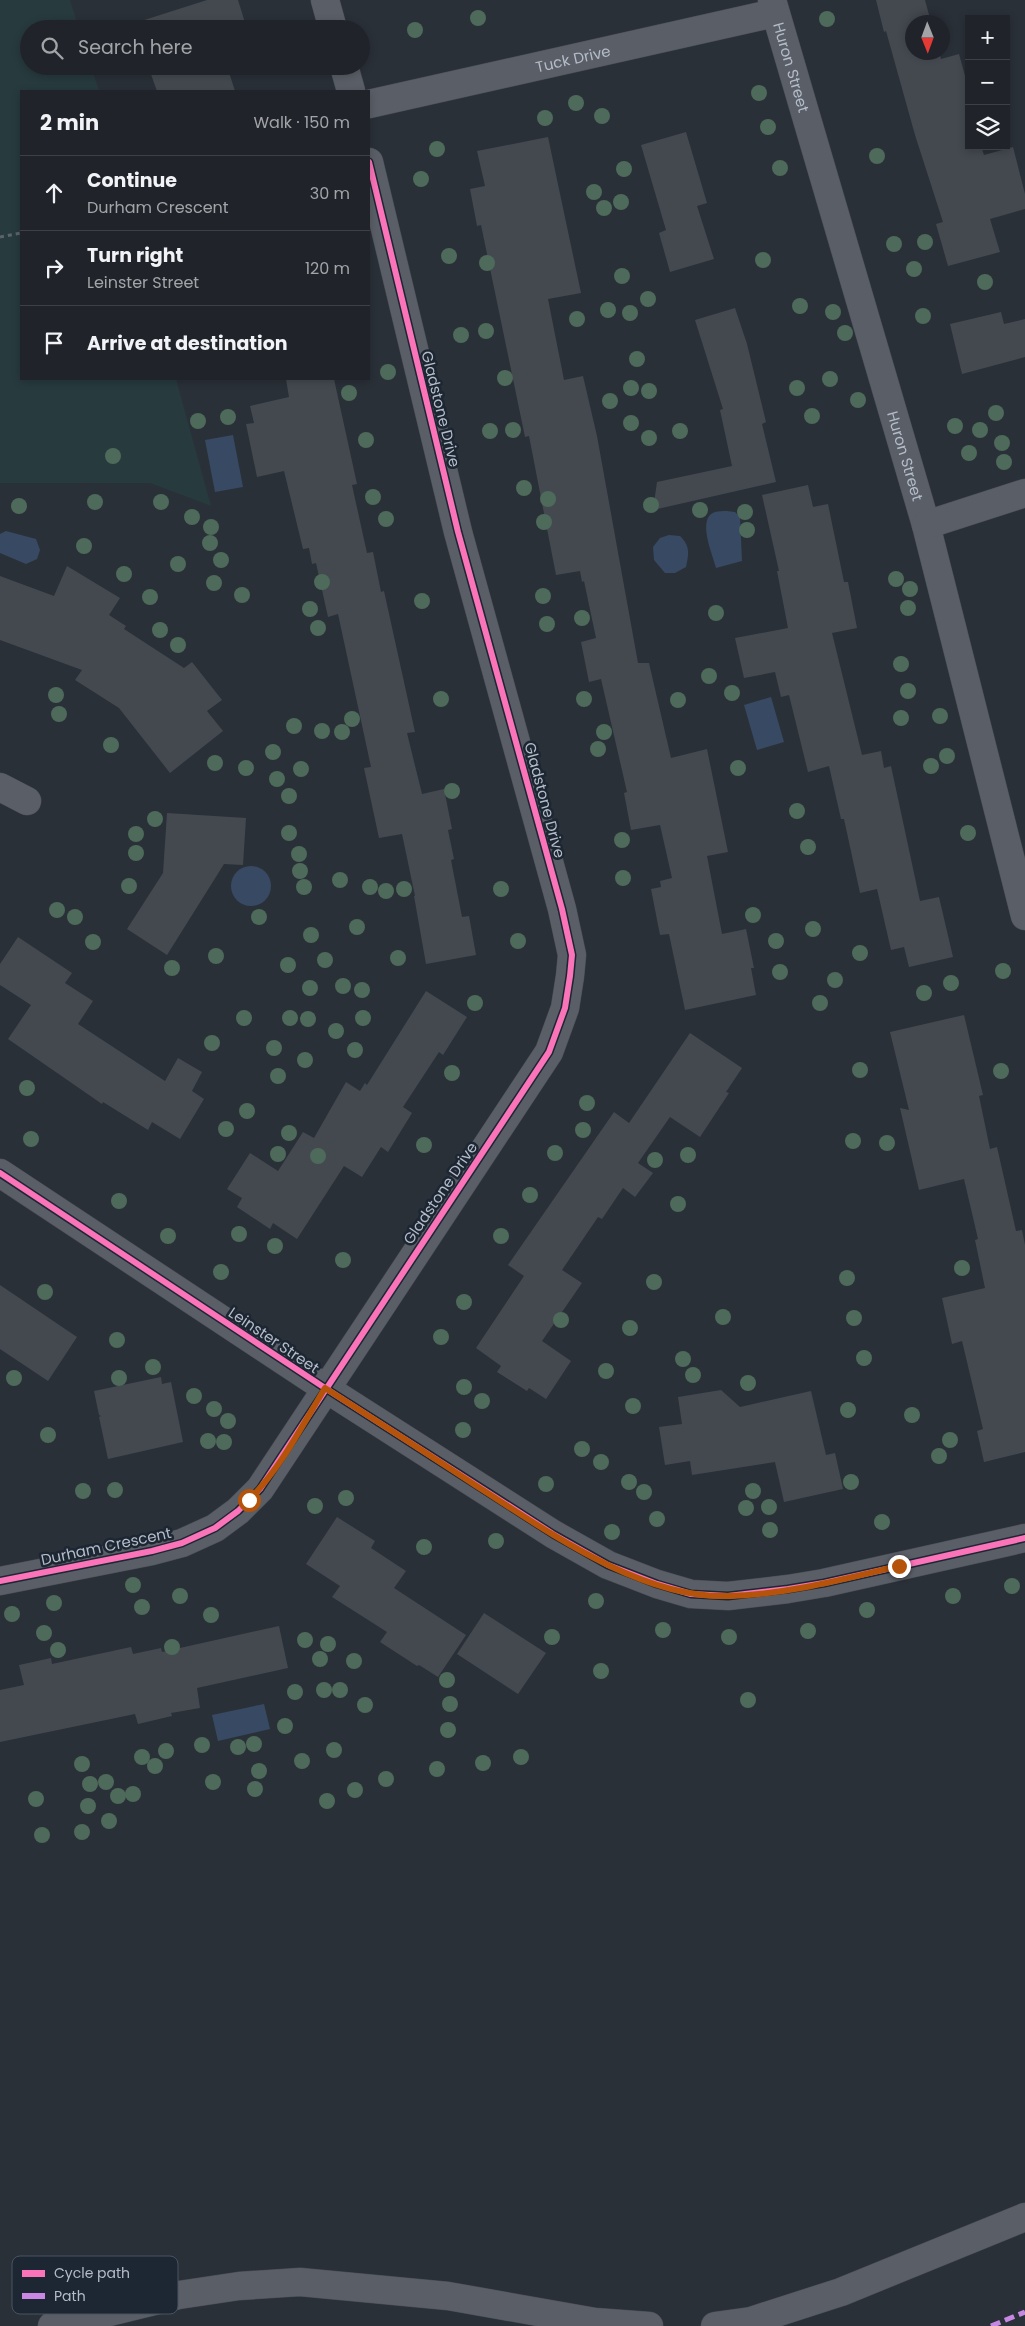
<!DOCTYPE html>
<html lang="en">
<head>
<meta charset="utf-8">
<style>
	:root { --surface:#20242a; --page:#2d3036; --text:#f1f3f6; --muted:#a2a4a8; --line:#3d4147 }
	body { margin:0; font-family:Poppins,sans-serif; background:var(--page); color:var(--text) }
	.controls { position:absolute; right:15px; top:15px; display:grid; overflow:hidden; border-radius:0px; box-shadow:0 2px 8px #0003 }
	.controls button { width:45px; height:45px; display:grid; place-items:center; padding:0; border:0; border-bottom:1px solid var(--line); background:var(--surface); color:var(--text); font:25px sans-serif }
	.compass { position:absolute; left:905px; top:15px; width:45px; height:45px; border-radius:50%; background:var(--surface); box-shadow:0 2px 8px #0003; rotate:179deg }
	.stop { position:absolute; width:15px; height:15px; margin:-11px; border:4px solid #b45309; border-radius:50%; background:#fff }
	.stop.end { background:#b45309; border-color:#fff; box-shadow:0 1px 5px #0008 }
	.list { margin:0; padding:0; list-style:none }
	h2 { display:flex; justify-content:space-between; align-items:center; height:65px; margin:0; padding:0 20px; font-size:21px }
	h2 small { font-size:16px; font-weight:400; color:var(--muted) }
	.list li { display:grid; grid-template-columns:32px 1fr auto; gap:15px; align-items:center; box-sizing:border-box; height:75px; padding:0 20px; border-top:1px solid var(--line) }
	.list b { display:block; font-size:19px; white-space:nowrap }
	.list p { margin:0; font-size:16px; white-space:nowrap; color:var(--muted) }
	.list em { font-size:16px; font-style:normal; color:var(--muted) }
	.icon { flex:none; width:28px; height:28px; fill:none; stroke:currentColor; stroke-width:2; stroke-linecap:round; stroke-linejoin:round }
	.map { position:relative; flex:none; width:1025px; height:2326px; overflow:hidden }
	.search { position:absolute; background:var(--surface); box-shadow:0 2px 8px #0003; left:20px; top:20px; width:350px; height:55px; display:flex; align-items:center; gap:12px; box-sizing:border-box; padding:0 18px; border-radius:28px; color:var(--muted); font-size:19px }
	.panel { position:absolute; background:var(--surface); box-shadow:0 2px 8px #0003; left:20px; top:90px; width:350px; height:290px; border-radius:0px }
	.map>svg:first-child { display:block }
	.green { fill:#273a3e }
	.water { fill:#384963 }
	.building { fill:#444950 }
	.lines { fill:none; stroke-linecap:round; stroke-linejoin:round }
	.minor-casing { stroke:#484c53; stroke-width:29 }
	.path { stroke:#5d636a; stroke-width:3; stroke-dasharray:4 4; stroke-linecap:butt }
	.minor { stroke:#5a5e66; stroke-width:28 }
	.quiet { stroke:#c787e3; stroke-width:5; stroke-dasharray:10 5; stroke-linecap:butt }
	.cycleway-casing { stroke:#1d2633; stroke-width:9 }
	.cycleway { stroke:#fb73b8; stroke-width:6 }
	.tree { fill:#4e6a5a }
	.route { stroke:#b45309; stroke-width:6 }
	.labels { text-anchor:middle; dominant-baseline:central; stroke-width:5; stroke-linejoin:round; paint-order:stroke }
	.street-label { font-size:15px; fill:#b4bcc9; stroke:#1d2633 }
	.key { fill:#1d2633; stroke:#4a5360; stroke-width:1 }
	.key-label { font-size:14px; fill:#b4bcc9 }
</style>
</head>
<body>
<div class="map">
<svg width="1025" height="2326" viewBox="0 0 1025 2326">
	<rect width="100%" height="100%" fill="#2a3038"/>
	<path class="green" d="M0 0H70L79 29H29V66H91L99 91H21V379H176L211 506 150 483H0Z"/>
	<g class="water">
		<path d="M233 435 243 487 215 492 205 440Z"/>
		<path d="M727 511 735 512 740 517 742 561 716 568C713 555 696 518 715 512 718 511 724 511 727 511Z"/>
		<path d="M6 531 36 539 40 550 37 559 26 564 0 553V534Z"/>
		<path d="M669 535 680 536C690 546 689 553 686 567L675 573H665L654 560 653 547 660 538Z"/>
		<path d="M771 697 784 742 757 750 744 705Z"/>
		<circle cx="251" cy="886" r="20"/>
		<path d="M264 1704 270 1729 218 1741 212 1715Z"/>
	</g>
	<g class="building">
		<path d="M207 0H238L247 29H136L135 23Z"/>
		<path d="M876 0H925L931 22H912V52H939L941 59 959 54 969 90V146H981L984 155 1013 147 1025 194V209L990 219 1000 252 948 266 936 224 943 222 915 135 886 31 884 32Z"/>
		<path d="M148 66H227L235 91H157Z"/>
		<path d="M686 132 707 203 697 206 714 259 670 272 659 233 666 230 641 145Z"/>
		<path d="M548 137 581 293 548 299 564 380 583 376 597 436 638 663H649L671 758 707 749 728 852 707 856 722 934 746 929 754 968H751L756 995 685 1010 669 934 660 935 651 889 661 887 660 881 672 878 660 825 631 830 624 793 627 792 601 679 589 682 581 642 596 638 584 581 582 582 580 571 556 575 529 436 525 437 481 225 477 226 470 189 485 186 477 151Z"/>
		<path d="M735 308 747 344 766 422 762 424 776 482 653 510 657 482 732 466 720 410 723 409 695 320Z"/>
		<path d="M1001 312 1004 324 1025 319V357L962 374 950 324Z"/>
		<path d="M286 379H334L357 484 352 485 367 553 373 552 381 592 384 591 415 732 407 733 422 794 444 789 452 829 448 830 454 859 451 860 462 917 469 916 476 955 426 964 414 896H415L402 834 379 838 364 768 371 767 338 614 328 617 316 563 312 564 309 548 303 549 284 471 257 477 246 424 254 423 250 406 289 397Z"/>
		<path d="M808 485 813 507 828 504 844 582H848L857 628 832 633 862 755 881 751 884 768 891 766 920 901 939 897 953 957 909 967 904 947 891 950 877 889 860 893 844 819H841L829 766 808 772 789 695 781 697 775 672 744 678 735 638 788 628 777 571H779L762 495Z"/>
		<path d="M67 566 120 598 109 615 126 626 124 629 184 668 192 662 222 700 207 711 223 731 170 773 119 708 75 680 82 670 0 640V576L54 596Z"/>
		<path d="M167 813 246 818 243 865 224 864 167 955 127 929 163 873Z"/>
		<path d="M18 937 72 973 65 983 93 1001 78 1024 165 1081 178 1058 202 1072 192 1091 204 1099 180 1139 152 1122 148 1130 103 1102 102 1104 8 1039 31 1005 0 985V964Z"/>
		<path d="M426 991 467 1017 443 1055 439 1052 403 1107 412 1113 388 1152 381 1147 362 1177 344 1166 297 1239 273 1223 270 1229 237 1207 242 1198 227 1189 250 1153 278 1171 303 1132 314 1138 346 1082 360 1091 365 1083 367 1085Z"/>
		<path d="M964 1015 983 1095 979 1096 990 1149 997 1147 1016 1231 1022 1230 1025 1245V1452L984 1462 977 1431 983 1429 962 1341 952 1344 942 1298 985 1288 975 1240 978 1239 964 1179 919 1190 900 1108 909 1110 890 1032Z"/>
		<path d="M690 1033 742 1068 726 1092 729 1093 700 1137 670 1117 638 1163 653 1173 635 1197 623 1188 602 1219 598 1217 562 1270 582 1283 542 1341 571 1361 546 1399 529 1388 527 1391 497 1372 501 1366 476 1348 524 1276 508 1265 614 1112 629 1123Z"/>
		<path d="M0 1285 77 1337 48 1381 0 1349Z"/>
		<path d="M161 1377 162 1384 171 1382 183 1442 108 1459 99 1417 101 1416 99 1415 94 1391Z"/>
		<path d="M721 1390 740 1407 811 1391 826 1455 835 1453 843 1489 784 1502 775 1462 692 1475 690 1461 665 1465 659 1427 682 1424 678 1397Z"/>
		<path d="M337 1517 375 1541 371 1548 406 1571 394 1588 466 1635 438 1677 419 1665 417 1666 380 1642 387 1632 332 1597 340 1586 306 1564Z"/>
		<path d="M484 1613 546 1653 518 1694 457 1654Z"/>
		<path d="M279 1626 288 1668 197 1688 200 1708 171 1713 172 1716 138 1724 135 1714 0 1742V1690L24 1685 19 1665 51 1658 52 1664 131 1647 133 1654 161 1648 162 1652Z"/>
	</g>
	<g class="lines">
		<defs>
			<g id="minor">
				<path d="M325 0 333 29"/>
				<path id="s1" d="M772 0 926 525 1025 916"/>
				<path d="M344 66 351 91"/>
				<path id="s2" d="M369 104 775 13"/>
				<path d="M926 525 1025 493"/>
				<path d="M0 787 27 801"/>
				<path d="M0 1173 325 1388 553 1534 608 1565 657 1584 691 1594 728 1596 788 1589 824 1583 1025 1538"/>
				<path d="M0 1581 152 1551 182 1543 215 1528 238 1511 260 1489 549 1052 565 1008 570 976 572 955 562 909 458 532 369 162"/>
				<path d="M52 2326 179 2295 239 2286 300 2282 448 2296 595 2322 649 2326"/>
				<path d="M715 2326 751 2321 841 2292 1025 2217"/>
			</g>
		</defs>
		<use href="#minor" class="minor-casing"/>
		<path class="path" d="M0 237 21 233"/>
		<use href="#minor" class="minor"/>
		<path class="quiet" d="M991 2326 1025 2312"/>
		<defs>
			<g id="cycleway">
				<path d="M0 1173 325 1388 553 1534 608 1565 657 1584 691 1594 728 1596 788 1589 824 1583 1025 1538"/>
				<path d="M0 1581 152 1551 182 1543 215 1528 238 1511 260 1489 549 1052 565 1008 570 976 572 955 562 909 458 532 369 162"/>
			</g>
		</defs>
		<use href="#cycleway" class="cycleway-casing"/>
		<use href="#cycleway" class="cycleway"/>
	</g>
	<g class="tree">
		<circle cx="478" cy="18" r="8"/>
		<circle cx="827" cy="19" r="8"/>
		<circle cx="415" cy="30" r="8"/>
		<circle cx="759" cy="93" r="8"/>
		<circle cx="576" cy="103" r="8"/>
		<circle cx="602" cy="116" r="8"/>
		<circle cx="545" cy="118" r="8"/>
		<circle cx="768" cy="127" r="8"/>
		<circle cx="437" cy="149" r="8"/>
		<circle cx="877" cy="156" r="8"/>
		<circle cx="780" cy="168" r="8"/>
		<circle cx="624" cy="169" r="8"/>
		<circle cx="421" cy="179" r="8"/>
		<circle cx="594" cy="192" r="8"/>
		<circle cx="621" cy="202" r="8"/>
		<circle cx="604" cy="208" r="8"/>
		<circle cx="925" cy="242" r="8"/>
		<circle cx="894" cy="244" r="8"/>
		<circle cx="449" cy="256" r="8"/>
		<circle cx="763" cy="260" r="8"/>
		<circle cx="487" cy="263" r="8"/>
		<circle cx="914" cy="269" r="8"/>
		<circle cx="622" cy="276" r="8"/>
		<circle cx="985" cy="282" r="8"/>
		<circle cx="648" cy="299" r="8"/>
		<circle cx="800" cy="306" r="8"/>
		<circle cx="608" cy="310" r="8"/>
		<circle cx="833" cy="312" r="8"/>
		<circle cx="630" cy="313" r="8"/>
		<circle cx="923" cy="316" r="8"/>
		<circle cx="577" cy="319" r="8"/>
		<circle cx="486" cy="331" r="8"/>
		<circle cx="845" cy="333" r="8"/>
		<circle cx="461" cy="335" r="8"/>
		<circle cx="637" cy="359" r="8"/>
		<circle cx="388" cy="372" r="8"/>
		<circle cx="505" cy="378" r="8"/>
		<circle cx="830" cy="379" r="8"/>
		<circle cx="631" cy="388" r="8"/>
		<circle cx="797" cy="388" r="8"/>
		<circle cx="649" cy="391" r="8"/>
		<circle cx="349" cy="393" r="8"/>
		<circle cx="858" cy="400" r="8"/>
		<circle cx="610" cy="401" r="8"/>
		<circle cx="996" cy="413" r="8"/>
		<circle cx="812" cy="416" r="8"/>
		<circle cx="228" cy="417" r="8"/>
		<circle cx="198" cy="421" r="8"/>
		<circle cx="631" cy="423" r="8"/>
		<circle cx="955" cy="426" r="8"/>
		<circle cx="513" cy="430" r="8"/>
		<circle cx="980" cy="430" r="8"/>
		<circle cx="490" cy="431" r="8"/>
		<circle cx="680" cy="431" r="8"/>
		<circle cx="649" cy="438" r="8"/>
		<circle cx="366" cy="440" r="8"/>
		<circle cx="1002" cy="443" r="8"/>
		<circle cx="969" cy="453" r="8"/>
		<circle cx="113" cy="456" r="8"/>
		<circle cx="1004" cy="462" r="8"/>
		<circle cx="524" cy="488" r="8"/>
		<circle cx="373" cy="497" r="8"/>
		<circle cx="548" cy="499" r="8"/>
		<circle cx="95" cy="502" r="8"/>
		<circle cx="161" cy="502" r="8"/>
		<circle cx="651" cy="505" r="8"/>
		<circle cx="19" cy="506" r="8"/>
		<circle cx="700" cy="510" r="8"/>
		<circle cx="745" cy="512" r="8"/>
		<circle cx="192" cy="517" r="8"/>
		<circle cx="386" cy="519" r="8"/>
		<circle cx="544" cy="522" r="8"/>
		<circle cx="211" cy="527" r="8"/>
		<circle cx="747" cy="530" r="8"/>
		<circle cx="210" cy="543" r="8"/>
		<circle cx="84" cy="546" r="8"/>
		<circle cx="221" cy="560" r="8"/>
		<circle cx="178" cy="564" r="8"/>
		<circle cx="124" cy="574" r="8"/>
		<circle cx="896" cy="579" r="8"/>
		<circle cx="322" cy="582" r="8"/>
		<circle cx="214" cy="583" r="8"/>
		<circle cx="910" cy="589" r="8"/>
		<circle cx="242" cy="595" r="8"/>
		<circle cx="543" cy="596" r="8"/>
		<circle cx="150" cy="597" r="8"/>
		<circle cx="422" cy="601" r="8"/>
		<circle cx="908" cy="608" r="8"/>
		<circle cx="310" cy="609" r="8"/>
		<circle cx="716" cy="613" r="8"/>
		<circle cx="582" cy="618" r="8"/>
		<circle cx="547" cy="624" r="8"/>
		<circle cx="318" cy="628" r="8"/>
		<circle cx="160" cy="630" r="8"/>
		<circle cx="178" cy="645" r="8"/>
		<circle cx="901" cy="664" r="8"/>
		<circle cx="709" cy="676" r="8"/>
		<circle cx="908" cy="691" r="8"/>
		<circle cx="732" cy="693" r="8"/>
		<circle cx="56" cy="695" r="8"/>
		<circle cx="441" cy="699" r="8"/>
		<circle cx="584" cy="699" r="8"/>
		<circle cx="678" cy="700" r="8"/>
		<circle cx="59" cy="714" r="8"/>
		<circle cx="940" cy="716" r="8"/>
		<circle cx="901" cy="718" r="8"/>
		<circle cx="352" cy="719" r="8"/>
		<circle cx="294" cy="726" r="8"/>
		<circle cx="322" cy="731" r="8"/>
		<circle cx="342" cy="732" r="8"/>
		<circle cx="604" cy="732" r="8"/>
		<circle cx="111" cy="745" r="8"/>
		<circle cx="598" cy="749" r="8"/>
		<circle cx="273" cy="752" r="8"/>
		<circle cx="947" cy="756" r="8"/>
		<circle cx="215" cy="763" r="8"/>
		<circle cx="931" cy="766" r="8"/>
		<circle cx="246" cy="768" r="8"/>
		<circle cx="738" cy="768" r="8"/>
		<circle cx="301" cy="769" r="8"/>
		<circle cx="277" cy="779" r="8"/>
		<circle cx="452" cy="791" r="8"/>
		<circle cx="289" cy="796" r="8"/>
		<circle cx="797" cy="811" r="8"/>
		<circle cx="155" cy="819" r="8"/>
		<circle cx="289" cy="833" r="8"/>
		<circle cx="968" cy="833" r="8"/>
		<circle cx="136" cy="834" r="8"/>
		<circle cx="622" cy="840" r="8"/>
		<circle cx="808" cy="847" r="8"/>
		<circle cx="136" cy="853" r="8"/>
		<circle cx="299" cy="854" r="8"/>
		<circle cx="300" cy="871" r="8"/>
		<circle cx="623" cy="878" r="8"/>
		<circle cx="340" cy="880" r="8"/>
		<circle cx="129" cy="886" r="8"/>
		<circle cx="304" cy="887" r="8"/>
		<circle cx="370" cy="887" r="8"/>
		<circle cx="404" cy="889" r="8"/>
		<circle cx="501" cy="889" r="8"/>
		<circle cx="386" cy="891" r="8"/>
		<circle cx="57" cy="910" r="8"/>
		<circle cx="753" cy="915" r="8"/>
		<circle cx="75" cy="917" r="8"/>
		<circle cx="259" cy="917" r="8"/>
		<circle cx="357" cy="927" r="8"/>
		<circle cx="813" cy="929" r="8"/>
		<circle cx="311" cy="935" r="8"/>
		<circle cx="518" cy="941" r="8"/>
		<circle cx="776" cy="941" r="8"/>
		<circle cx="93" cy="942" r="8"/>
		<circle cx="860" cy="953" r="8"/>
		<circle cx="216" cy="956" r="8"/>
		<circle cx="398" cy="958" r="8"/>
		<circle cx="325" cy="960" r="8"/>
		<circle cx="288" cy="965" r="8"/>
		<circle cx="172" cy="968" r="8"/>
		<circle cx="1003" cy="971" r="8"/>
		<circle cx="780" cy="972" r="8"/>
		<circle cx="835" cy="980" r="8"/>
		<circle cx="951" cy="983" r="8"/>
		<circle cx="343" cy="986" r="8"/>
		<circle cx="310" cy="988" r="8"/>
		<circle cx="362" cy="990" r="8"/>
		<circle cx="924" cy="993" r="8"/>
		<circle cx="475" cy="1003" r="8"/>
		<circle cx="820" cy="1003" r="8"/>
		<circle cx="244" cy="1018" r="8"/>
		<circle cx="290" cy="1018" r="8"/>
		<circle cx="363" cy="1018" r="8"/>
		<circle cx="308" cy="1019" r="8"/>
		<circle cx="336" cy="1031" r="8"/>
		<circle cx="212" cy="1043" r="8"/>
		<circle cx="274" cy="1048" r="8"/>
		<circle cx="355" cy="1050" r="8"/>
		<circle cx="305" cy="1060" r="8"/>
		<circle cx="860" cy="1070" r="8"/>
		<circle cx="1001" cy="1071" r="8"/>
		<circle cx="452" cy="1073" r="8"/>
		<circle cx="278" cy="1076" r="8"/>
		<circle cx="27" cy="1088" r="8"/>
		<circle cx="587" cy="1103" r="8"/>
		<circle cx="247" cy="1111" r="8"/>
		<circle cx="226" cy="1129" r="8"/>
		<circle cx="583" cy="1130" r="8"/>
		<circle cx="289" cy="1133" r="8"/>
		<circle cx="31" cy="1139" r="8"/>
		<circle cx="853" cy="1141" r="8"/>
		<circle cx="887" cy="1143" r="8"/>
		<circle cx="424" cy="1145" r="8"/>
		<circle cx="555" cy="1153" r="8"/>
		<circle cx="278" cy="1154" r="8"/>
		<circle cx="688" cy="1155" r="8"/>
		<circle cx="318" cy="1156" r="8"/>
		<circle cx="655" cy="1160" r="8"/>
		<circle cx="530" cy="1195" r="8"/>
		<circle cx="119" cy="1201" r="8"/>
		<circle cx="678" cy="1204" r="8"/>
		<circle cx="239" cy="1234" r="8"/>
		<circle cx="168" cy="1236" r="8"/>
		<circle cx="501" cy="1236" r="8"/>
		<circle cx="275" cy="1246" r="8"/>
		<circle cx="343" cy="1260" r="8"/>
		<circle cx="962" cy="1268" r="8"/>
		<circle cx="221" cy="1272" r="8"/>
		<circle cx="847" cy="1278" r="8"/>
		<circle cx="654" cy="1282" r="8"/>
		<circle cx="45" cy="1292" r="8"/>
		<circle cx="464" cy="1302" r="8"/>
		<circle cx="723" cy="1317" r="8"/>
		<circle cx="854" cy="1318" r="8"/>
		<circle cx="561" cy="1320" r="8"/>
		<circle cx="630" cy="1328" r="8"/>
		<circle cx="441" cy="1337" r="8"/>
		<circle cx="117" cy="1340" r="8"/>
		<circle cx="864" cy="1358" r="8"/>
		<circle cx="683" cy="1359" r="8"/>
		<circle cx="153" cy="1367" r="8"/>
		<circle cx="606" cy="1371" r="8"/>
		<circle cx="693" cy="1375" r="8"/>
		<circle cx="14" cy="1378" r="8"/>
		<circle cx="119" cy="1378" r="8"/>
		<circle cx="748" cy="1383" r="8"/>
		<circle cx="464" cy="1387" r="8"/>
		<circle cx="194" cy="1396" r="8"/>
		<circle cx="482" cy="1401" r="8"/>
		<circle cx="633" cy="1406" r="8"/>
		<circle cx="214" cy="1409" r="8"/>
		<circle cx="848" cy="1410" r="8"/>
		<circle cx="912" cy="1415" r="8"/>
		<circle cx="228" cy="1421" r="8"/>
		<circle cx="463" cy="1430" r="8"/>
		<circle cx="48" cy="1435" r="8"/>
		<circle cx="950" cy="1440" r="8"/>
		<circle cx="208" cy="1441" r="8"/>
		<circle cx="224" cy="1442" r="8"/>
		<circle cx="582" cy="1449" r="8"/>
		<circle cx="939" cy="1456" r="8"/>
		<circle cx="601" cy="1462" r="8"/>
		<circle cx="629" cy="1482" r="8"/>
		<circle cx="851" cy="1482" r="8"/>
		<circle cx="546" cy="1484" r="8"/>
		<circle cx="115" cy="1490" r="8"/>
		<circle cx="83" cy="1491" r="8"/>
		<circle cx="753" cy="1491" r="8"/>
		<circle cx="644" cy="1492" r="8"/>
		<circle cx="346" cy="1498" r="8"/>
		<circle cx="315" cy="1506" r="8"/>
		<circle cx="769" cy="1507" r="8"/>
		<circle cx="746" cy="1508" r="8"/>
		<circle cx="657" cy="1519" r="8"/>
		<circle cx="882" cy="1522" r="8"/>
		<circle cx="770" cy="1530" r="8"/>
		<circle cx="612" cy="1532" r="8"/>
		<circle cx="496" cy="1541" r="8"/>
		<circle cx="424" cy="1547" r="8"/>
		<circle cx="133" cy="1585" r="8"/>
		<circle cx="1012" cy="1586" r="8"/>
		<circle cx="180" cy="1596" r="8"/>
		<circle cx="953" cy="1596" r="8"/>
		<circle cx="596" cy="1601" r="8"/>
		<circle cx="54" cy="1603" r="8"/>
		<circle cx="142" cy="1607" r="8"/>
		<circle cx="867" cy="1610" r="8"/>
		<circle cx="12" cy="1614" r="8"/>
		<circle cx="211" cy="1615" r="8"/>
		<circle cx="663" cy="1630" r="8"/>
		<circle cx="808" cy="1631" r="8"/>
		<circle cx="44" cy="1633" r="8"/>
		<circle cx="552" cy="1637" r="8"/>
		<circle cx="729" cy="1637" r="8"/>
		<circle cx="305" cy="1640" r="8"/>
		<circle cx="328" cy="1644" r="8"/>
		<circle cx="172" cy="1647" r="8"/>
		<circle cx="58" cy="1650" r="8"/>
		<circle cx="320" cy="1659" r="8"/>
		<circle cx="354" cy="1661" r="8"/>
		<circle cx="601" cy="1671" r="8"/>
		<circle cx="447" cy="1680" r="8"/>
		<circle cx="324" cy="1690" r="8"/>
		<circle cx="340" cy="1690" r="8"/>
		<circle cx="295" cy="1692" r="8"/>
		<circle cx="748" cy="1700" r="8"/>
		<circle cx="450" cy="1704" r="8"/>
		<circle cx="365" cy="1705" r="8"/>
		<circle cx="285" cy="1726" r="8"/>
		<circle cx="448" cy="1730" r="8"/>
		<circle cx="254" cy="1744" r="8"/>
		<circle cx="202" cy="1745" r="8"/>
		<circle cx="238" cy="1747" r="8"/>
		<circle cx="334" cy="1750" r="8"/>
		<circle cx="166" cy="1751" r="8"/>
		<circle cx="142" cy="1757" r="8"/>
		<circle cx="521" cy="1757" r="8"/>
		<circle cx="302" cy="1761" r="8"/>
		<circle cx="483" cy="1763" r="8"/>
		<circle cx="82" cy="1764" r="8"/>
		<circle cx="155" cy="1766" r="8"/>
		<circle cx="437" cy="1769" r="8"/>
		<circle cx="259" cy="1771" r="8"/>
		<circle cx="386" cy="1779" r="8"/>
		<circle cx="106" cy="1782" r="8"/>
		<circle cx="213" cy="1782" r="8"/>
		<circle cx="90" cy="1784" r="8"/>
		<circle cx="255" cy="1789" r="8"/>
		<circle cx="355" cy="1790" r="8"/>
		<circle cx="133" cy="1794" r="8"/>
		<circle cx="118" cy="1796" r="8"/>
		<circle cx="36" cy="1799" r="8"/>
		<circle cx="327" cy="1801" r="8"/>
		<circle cx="88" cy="1806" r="8"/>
		<circle cx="109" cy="1821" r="8"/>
		<circle cx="82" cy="1832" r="8"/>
		<circle cx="42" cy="1835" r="8"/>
	</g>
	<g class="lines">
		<path class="route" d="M249 1500C280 1469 302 1426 325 1388 375 1420 425 1452 475 1485 546 1530 640 1599 728 1596 785 1595 844 1579 899 1566"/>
	</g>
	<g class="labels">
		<g class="street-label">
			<text stroke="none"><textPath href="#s2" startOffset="209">Tuck Drive</textPath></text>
			<text stroke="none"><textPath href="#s1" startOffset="70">Huron Street</textPath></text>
			<text transform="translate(441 409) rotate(76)">Gladstone Drive</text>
			<text stroke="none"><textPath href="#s1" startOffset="475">Huron Street</textPath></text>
			<text transform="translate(545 800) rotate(75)">Gladstone Drive</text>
			<text transform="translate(440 1193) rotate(-56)">Gladstone Drive</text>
			<text transform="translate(274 1340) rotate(34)">Leinster Street</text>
			<text transform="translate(106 1546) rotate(-12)">Durham Crescent</text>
		</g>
	</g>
	<rect x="12" y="2256" width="166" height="58" rx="8" class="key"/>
	<rect x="22" y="2270" width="23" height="7" fill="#fb73b8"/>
	<rect x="22" y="2293" width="23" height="6" fill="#c787e3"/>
	<g class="key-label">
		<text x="54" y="2278">Cycle path</text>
		<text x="54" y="2301">Path</text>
	</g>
</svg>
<div class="controls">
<button>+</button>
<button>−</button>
<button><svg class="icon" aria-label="layers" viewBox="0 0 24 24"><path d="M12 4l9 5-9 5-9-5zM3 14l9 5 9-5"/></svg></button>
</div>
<svg class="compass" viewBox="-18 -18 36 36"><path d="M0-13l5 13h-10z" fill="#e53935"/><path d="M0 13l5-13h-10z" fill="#a2a4a8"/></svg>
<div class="stop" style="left:249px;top:1500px"></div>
<div class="stop end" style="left:899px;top:1566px"></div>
<div class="search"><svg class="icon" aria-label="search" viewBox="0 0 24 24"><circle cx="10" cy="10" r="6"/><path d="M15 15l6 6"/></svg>Search here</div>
<section class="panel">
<h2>2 min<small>Walk · 150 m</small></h2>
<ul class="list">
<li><svg class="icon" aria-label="ahead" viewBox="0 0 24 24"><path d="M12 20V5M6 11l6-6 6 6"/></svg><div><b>Continue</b><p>Durham Crescent</p></div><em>30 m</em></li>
<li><svg class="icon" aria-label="right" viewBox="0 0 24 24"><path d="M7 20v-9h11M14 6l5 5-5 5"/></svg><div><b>Turn right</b><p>Leinster Street</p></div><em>120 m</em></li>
<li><svg class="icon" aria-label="arrive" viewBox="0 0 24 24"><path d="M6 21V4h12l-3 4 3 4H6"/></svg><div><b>Arrive at destination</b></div></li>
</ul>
</section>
</div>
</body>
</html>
